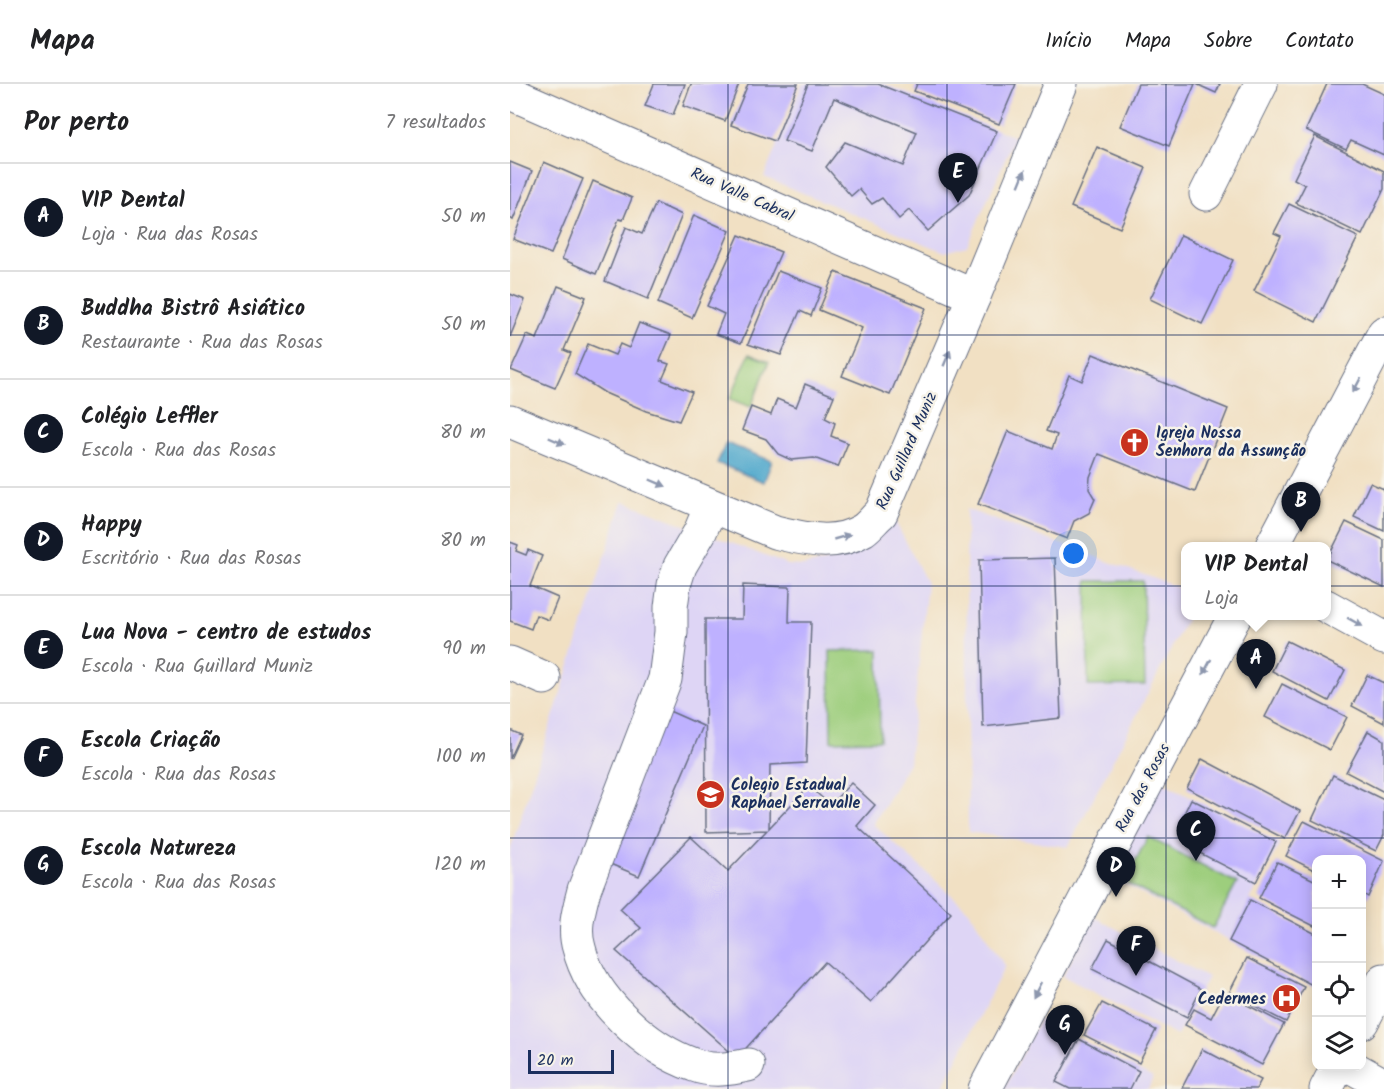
<!DOCTYPE html>
<html lang="pt">
<head>
<meta charset="utf-8">
<style>
	:root { --surface:#fff; --page:#f2f2f2; --text:#202124; --muted:#757577; --line:#e0e0e0; --accent:#111827 }
	body { margin:0; font-family:Kalam,sans-serif; background:var(--page); color:var(--text) }
	.controls { position:absolute; right:18px; bottom:18px; display:grid; overflow:hidden; border-radius:12px; box-shadow:0 3px 15px #0003 }
	.controls button { width:54px; height:54px; display:grid; place-items:center; padding:0; border:0; border-bottom:2px solid var(--line); background:var(--surface); color:var(--text); font:30px sans-serif }
	.scale { position:absolute; left:18px; bottom:15px; width:86px; box-sizing:border-box; padding-left:6px; border:3px solid #1b2f5e; border-top:0; font-size:16px; line-height:21px; white-space:nowrap; color:#1b2f5e; -webkit-text-stroke:4px #f7f3e8; paint-order:stroke }
	.you { position:absolute; left:564px; top:470px; width:21px; height:21px; margin:-15px; border:4px solid #fff; border-radius:50%; background:#1a73e8; box-shadow:0 0 0 9px #1a73e833 }
	.badge { display:grid; place-items:center; width:39px; height:39px; border-radius:50%; background:var(--accent); color:#fff; font-size:20px; font-weight:700 }
	.pin { position:absolute; translate:-50% -50px; filter:drop-shadow(0 2px 3px #0008) }
	.pin::after { content:''; position:absolute; top:32px; width:21px; height:18px; background:inherit; clip-path:polygon(0 0,100% 0,50% 100%) }
	.popup { position:absolute; left:671px; top:458px; width:150px; height:78px; box-sizing:border-box; display:grid; place-content:center; border-radius:12px; background:var(--surface); filter:drop-shadow(0 2px 4px #0005); font-size:20px; white-space:nowrap; color:var(--muted) }
	.popup b { font-size:22px; color:var(--text) }
	.popup::after { content:''; position:absolute; left:50%; top:100%; margin-left:-12px; border:12px solid transparent; border-top-color:var(--surface) }
	.list { margin:0; padding:0; list-style:none }
	h2 { display:flex; justify-content:space-between; align-items:center; height:78px; margin:0; padding:0 24px; font-size:26px }
	h2 small { font-size:20px; font-weight:400; color:var(--muted) }
	.list li { display:grid; grid-template-columns:39px 1fr auto; gap:18px; align-items:center; box-sizing:border-box; height:108px; padding:0 24px; border-top:2px solid var(--line) }
	.list b { display:block; font-size:22px; white-space:nowrap }
	.list p { margin:0; font-size:20px; white-space:nowrap; color:var(--muted) }
	.list em { font-size:20px; font-style:normal; color:var(--muted) }
	.icon { flex:none; width:33px; height:33px; fill:none; stroke:currentColor; stroke-width:2; stroke-linecap:round; stroke-linejoin:round }
	.map { position:relative; flex:none; width:874px; height:1005px; overflow:hidden }
	header { display:flex; align-items:center; gap:36px; box-sizing:border-box; height:84px; padding:0 30px; background:var(--surface); border-bottom:2px solid var(--line) }
	header strong { font-size:28px }
	nav { display:flex; gap:33px; margin-inline-start:auto; font-size:21px }
	main { display:flex }
	aside { flex:1; background:var(--surface) }
	.map>svg:first-child { display:block }
	.built { fill:#ded5f5 }
	.green { fill:#9dce7d; stroke:#5c7e6e; stroke-width:1.5 }
	.water { fill:#4ea7cc; stroke:#346b95; stroke-width:1.5 }
	.building { fill:#beb1ff }
	.lines { fill:none; stroke-linecap:round; stroke-linejoin:round }
	.minor-casing { stroke:#666d81; stroke-width:35 }
	.major-casing { stroke:#666d81; stroke-width:35 }
	.minor { stroke:#fff; stroke-width:33 }
	.major { stroke:#fff; stroke-width:33 }
	.oneway { fill:#8d97ae }
	.grid { fill:none; stroke:#1b2f5e; stroke-width:1.5; stroke-opacity:0.55 }
	.labels { text-anchor:middle; dominant-baseline:central; stroke-width:5; stroke-linejoin:round; paint-order:stroke }
	.street-label { font-size:16px; fill:#1b2f5e; stroke:#f7f3e8 }
	.poi-label { font-size:16px; font-weight:bold; fill:#1b2f5e; stroke:#f7f3e8; text-anchor:start }
</style>
</head>
<body>
<header>
<strong>Mapa</strong>
<nav><a>Início</a><a>Mapa</a><a>Sobre</a><a>Contato</a></nav>
</header>
<main>
<aside>
<h2>Por perto<small>7 resultados</small></h2>
<ul class="list">
<li><span class="badge">A</span><div><b>VIP Dental</b><p>Loja · Rua das Rosas</p></div><em>50 m</em></li>
<li><span class="badge">B</span><div><b>Buddha Bistrô Asiático</b><p>Restaurante · Rua das Rosas</p></div><em>50 m</em></li>
<li><span class="badge">C</span><div><b>Colégio Leffler</b><p>Escola · Rua das Rosas</p></div><em>80 m</em></li>
<li><span class="badge">D</span><div><b>Happy</b><p>Escritório · Rua das Rosas</p></div><em>80 m</em></li>
<li><span class="badge">E</span><div><b>Lua Nova - centro de estudos</b><p>Escola · Rua Guillard Muniz</p></div><em>90 m</em></li>
<li><span class="badge">F</span><div><b>Escola Criação</b><p>Escola · Rua das Rosas</p></div><em>100 m</em></li>
<li><span class="badge">G</span><div><b>Escola Natureza</b><p>Escola · Rua das Rosas</p></div><em>120 m</em></li>
</ul>
</aside>
<div class="map">
<svg width="874" height="1005" viewBox="0 0 874 1005">
	<rect width="100%" height="100%" fill="#f7f3e8"/>
	<filter id="ink" filterUnits="userSpaceOnUse"><feTurbulence type="fractalNoise" baseFrequency=".0167" numOctaves="2"/><feDisplacementMap in="SourceGraphic" scale="12" xChannelSelector="R" yChannelSelector="G"/><feConvolveMatrix kernelMatrix="1 2 1 2 8 2 1 2 1" color-interpolation-filters="sRGB"/></filter>
	<filter id="wash" filterUnits="userSpaceOnUse"><feTurbulence type="fractalNoise" baseFrequency=".008" numOctaves="4" result="noise"/><feDisplacementMap in="SourceGraphic" scale="24" xChannelSelector="R" yChannelSelector="G"/><feGaussianBlur stdDeviation="1.35" result="paint"/><feColorMatrix in="noise" values="0 0 0 0 0 0 0 0 0 0 0 0 0 0 0 0 0 1.4 0 .05"/><feComposite in="paint" operator="in"/></filter>
	<g filter="url(#wash)">
		<rect width="100%" height="100%" fill="#f1e0c3"/>
		<g class="built">
			<path d="M292 0H374L505 53 457 162 435 168 254 93Z"/>
			<path d="M113 417 278 481 294 482 336 473 385 437 417 499 399 679 363 740 459 827 495 882 432 1005H0V766Z"/>
			<path d="M456 425 675 506 676 532H678L558 763 458 748Z"/>
			<path d="M652 698 770 759 719 856 602 794Z"/>
			<path d="M584 833 698 893 667 952 553 892Z"/>
			<path d="M530 935 643 994 638 1005H494Z"/>
		</g>
		<g class="green">
			<path d="M239 270 259 278 241 323 220 315Z"/>
			<path d="M577 497H633L635 601 578 602Z"/>
			<path d="M369 566 370 656 321 657 320 567Z"/>
			<path d="M638 753 727 799 703 844 614 798Z"/>
		</g>
		<path class="water" d="M216 359 262 377 254 398 207 379Z"/>
		<g id="blocks">
			<g class="building">
				<path d="M144 0H175L163 31 135 22Z"/>
				<path d="M181 0H229L215 37 173 22Z"/>
				<path d="M238 0H288L265 57 221 41Z"/>
				<path d="M298 0H368L487 47 459 111 418 147 399 126 389 135 372 114 362 120 349 105 341 112 316 83 335 58 393 82 407 48 324 14 302 67 274 57Z"/>
				<path d="M407 0H506L489 40 404 7Z"/>
				<path d="M628 0H685L659 62 610 42Z"/>
				<path d="M686 0H710L706 9Z"/>
				<path d="M817 0H852L874 10V71L841 56 836 65 796 46Z"/>
				<path d="M805 52 874 87V105L852 151 786 119 795 101 784 95Z"/>
				<path d="M587 63 636 84 610 144 561 123Z"/>
				<path d="M0 78 22 87 3 136 0 134Z"/>
				<path d="M34 78 73 95 41 170 3 155Z"/>
				<path d="M83 97 122 114 113 136 109 135 86 190 52 175Z"/>
				<path d="M146 119 172 131 138 215 95 197 116 143 132 150Z"/>
				<path d="M779 120 848 153 806 238 744 207 771 152 764 149Z"/>
				<path d="M184 131 220 147 182 234 148 219Z"/>
				<path d="M229 151 271 168 231 259 206 250 214 230 197 222Z"/>
				<path d="M671 151 723 176 692 240 640 215Z"/>
				<path d="M268 187 312 204 301 232 290 227 271 271 238 260Z"/>
				<path d="M325 188 416 224 380 311 332 292 352 244 309 226Z"/>
				<path d="M48 202 76 213 54 266 61 269 45 304 1 286 17 251 27 255Z"/>
				<path d="M0 210 15 216 0 253Z"/>
				<path d="M129 239 161 251 150 277 159 280 152 296 182 308 169 337 136 327 95 309 65 290 78 260 105 271 110 260 119 264Z"/>
				<path d="M583 270 718 325 685 408 589 370 580 393 579 405 585 415 579 429 564 437 557 455 468 420 498 347 542 365 547 351 536 347 559 291 572 297Z"/>
				<path d="M295 300 324 312 315 334 325 339 321 352 338 359 328 383 304 374 281 376 268 370 256 355 232 346 241 323 261 331 267 315 286 323Z"/>
				<path d="M860 399 874 405V447L844 433Z"/>
				<path d="M836 438 874 456V503L817 476Z"/>
				<path d="M0 458 8 461 6 467 16 471 18 466 32 472 20 502 48 514 39 536 26 531 21 545 0 537Z"/>
				<path d="M545 474 551 634 473 643 469 476Z"/>
				<path d="M233 501 280 503 279 538H301L296 679 260 681 259 744 299 702 320 721 341 699 365 721 347 742 441 829 361 918 315 878 227 974 106 867 131 844 110 825 181 753 218 787 257 746 196 748 195 535H232Z"/>
				<path d="M777 557 835 586 819 617 762 587Z"/>
				<path d="M857 591 874 599V639L842 622Z"/>
				<path d="M772 600 837 633 820 666 755 633Z"/>
				<path d="M157 626 193 642 129 792 93 777Z"/>
				<path d="M0 646 11 651 0 675Z"/>
				<path d="M858 647 874 656V708L836 688Z"/>
				<path d="M692 675 790 727 775 755 677 704Z"/>
				<path d="M823 691 874 716V751L866 767 802 736Z"/>
				<path d="M681 715 766 758 746 798 680 764 670 751V738Z"/>
				<path d="M794 737 874 777 858 813 852 809V776H806V787L776 772Z"/>
				<path d="M767 778 806 797V843L749 814Z"/>
				<path d="M740 816 806 850V903L719 857Z"/>
				<path d="M598 855 691 905 677 933 582 885Z"/>
				<path d="M737 874 794 903 776 938 719 909Z"/>
				<path d="M714 909 774 940 752 981 675 941 684 925 701 934Z"/>
				<path d="M592 919 646 946 629 979 574 951Z"/>
				<path d="M569 955 629 987 620 1005H560L546 998Z"/>
				<path d="M692 965 751 996 746 1005 672 1004Z"/>
			</g>
		</g>
	</g>
	<g filter="url(#ink)">
		<use href="#blocks" fill-opacity="0" stroke="#666d81" stroke-width="1.5"/>
		<g class="lines">
			<defs>
				<g id="minor">
					<path d="M0 9 464 212"/>
					<path d="M696 110 751 0"/>
					<path d="M0 337 265 448C295 455 325 463 353 446 359 442 365 434 371 429L464 212 551 0"/>
					<path d="M201 422 190 448 170 482 164 501 161 523V548L155 595 74 806C69 825 63 845 69 864 81 914 137 965 184 981 202 988 220 985 238 981"/>
					<path d="M762 462 874 249"/>
					<path d="M816 522 874 554"/>
					<path d="M0 579 34 594"/>
					<path d="M840 982 874 1001"/>
					<path d="M475 1005 725 532"/>
				</g>
				<g id="major">
					<path d="M852 938 874 896"/>
					<path d="M816 1005 828 982"/>
				</g>
			</defs>
			<use href="#minor" class="minor-casing"/>
			<use href="#major" class="major-casing"/>
			<use href="#minor" class="minor"/>
			<use href="#major" class="major"/>
		</g>
		<defs><path id="oneway-solid" d="M-6-.8H1V-3.2L6.5 0L1 3.2V.8H-6Z" transform="scale(1.5)"/></defs>
		<g class="oneway">
			<use href="#oneway-solid" transform="translate(512 94) rotate(-68)"/>
			<use href="#oneway-solid" transform="translate(437 274) rotate(-67)"/>
			<use href="#oneway-solid" transform="translate(847 301) rotate(118)"/>
			<use href="#oneway-solid" transform="translate(47 357) rotate(23)"/>
			<use href="#oneway-solid" transform="translate(148 399) rotate(23)"/>
			<use href="#oneway-solid" transform="translate(332 453) rotate(-16)"/>
			<use href="#oneway-solid" transform="translate(845 538) rotate(29)"/>
			<use href="#oneway-solid" transform="translate(697 583) rotate(118)"/>
			<use href="#oneway-solid" transform="translate(527 906) rotate(117)"/>
		</g>
	</g>
	<path class="grid" d="M218 0V1005M437 0V1005M656 0V1005M0 251H874M0 502H874M0 754H874"/>
	<defs>
		<symbol id="church-disc" viewBox="-11 -11 22 22"><circle r="9.5" fill="#c8321e" stroke="#f7f3e8"/><path d="M-1.2-6h2.4v3.5h3.3v2.4h-3.3V6h-2.4V-.1h-3.3v-2.4h3.3Z" fill="#fff"/></symbol>
		<symbol id="school-disc" viewBox="-11 -11 22 22"><circle r="9.5" fill="#c8321e" stroke="#f7f3e8"/><path d="M0-5L7-2L0 1L-7-2ZM-4 1L0 2.5L4 1V4Q0 6-4 4Z" fill="#fff"/></symbol>
		<symbol id="hospital-disc" viewBox="-11 -11 22 22"><circle r="9.5" fill="#c8321e" stroke="#f7f3e8"/><path d="M-5-5h3v3.5h4V-5h3V5h-3V1.5h-4V5h-3Z" fill="#fff"/></symbol>
	</defs>
	<g fill-rule="evenodd">
		<use href="#church-disc" x="608" y="342" width="33" height="33"/>
		<use href="#school-disc" x="184" y="694" width="33" height="33"/>
		<use href="#hospital-disc" x="760" y="898" width="33" height="33"/>
	</g>
	<g class="labels">
		<g class="street-label">
			<text transform="translate(232 111) rotate(24)">Rua Valle Cabral</text>
			<text transform="translate(397 367) rotate(-66)">Rua Guillard Muniz</text>
			<text transform="translate(633 704) rotate(-62)">Rua das Rosas</text>
		</g>
		<g class="poi-label">
			<text x="646" y="349">Igreja Nossa<tspan x="646" dy="18">Senhora da Assunção</tspan></text>
			<text x="221" y="701">Colegio Estadual<tspan x="221" dy="18">Raphael Serravalle</tspan></text>
			<text x="756" y="915" text-anchor="end">Cedermes</text>
		</g>
	</g>
</svg>
<div class="controls">
<button>+</button>
<button>−</button>
<button><svg class="icon" aria-label="locate" viewBox="0 0 24 24"><circle cx="12" cy="12" r="6"/><path d="M12 2v4M12 18v4M2 12h4M18 12h4"/></svg></button>
<button><svg class="icon" aria-label="layers" viewBox="0 0 24 24"><path d="M12 4l9 5-9 5-9-5zM3 14l9 5 9-5"/></svg></button>
</div>
<div class="scale">20 m</div>
<div class="you"></div>
<div class="pin badge" style="left:746px;top:605px">A</div>
<div class="popup"><b>VIP Dental</b>Loja</div>
<div class="pin badge" style="left:791px;top:448px">B</div>
<div class="pin badge" style="left:686px;top:777px">C</div>
<div class="pin badge" style="left:606px;top:813px">D</div>
<div class="pin badge" style="left:448px;top:119px">E</div>
<div class="pin badge" style="left:626px;top:892px">F</div>
<div class="pin badge" style="left:555px;top:971px">G</div>
</div>
</main>
</body>
</html>
